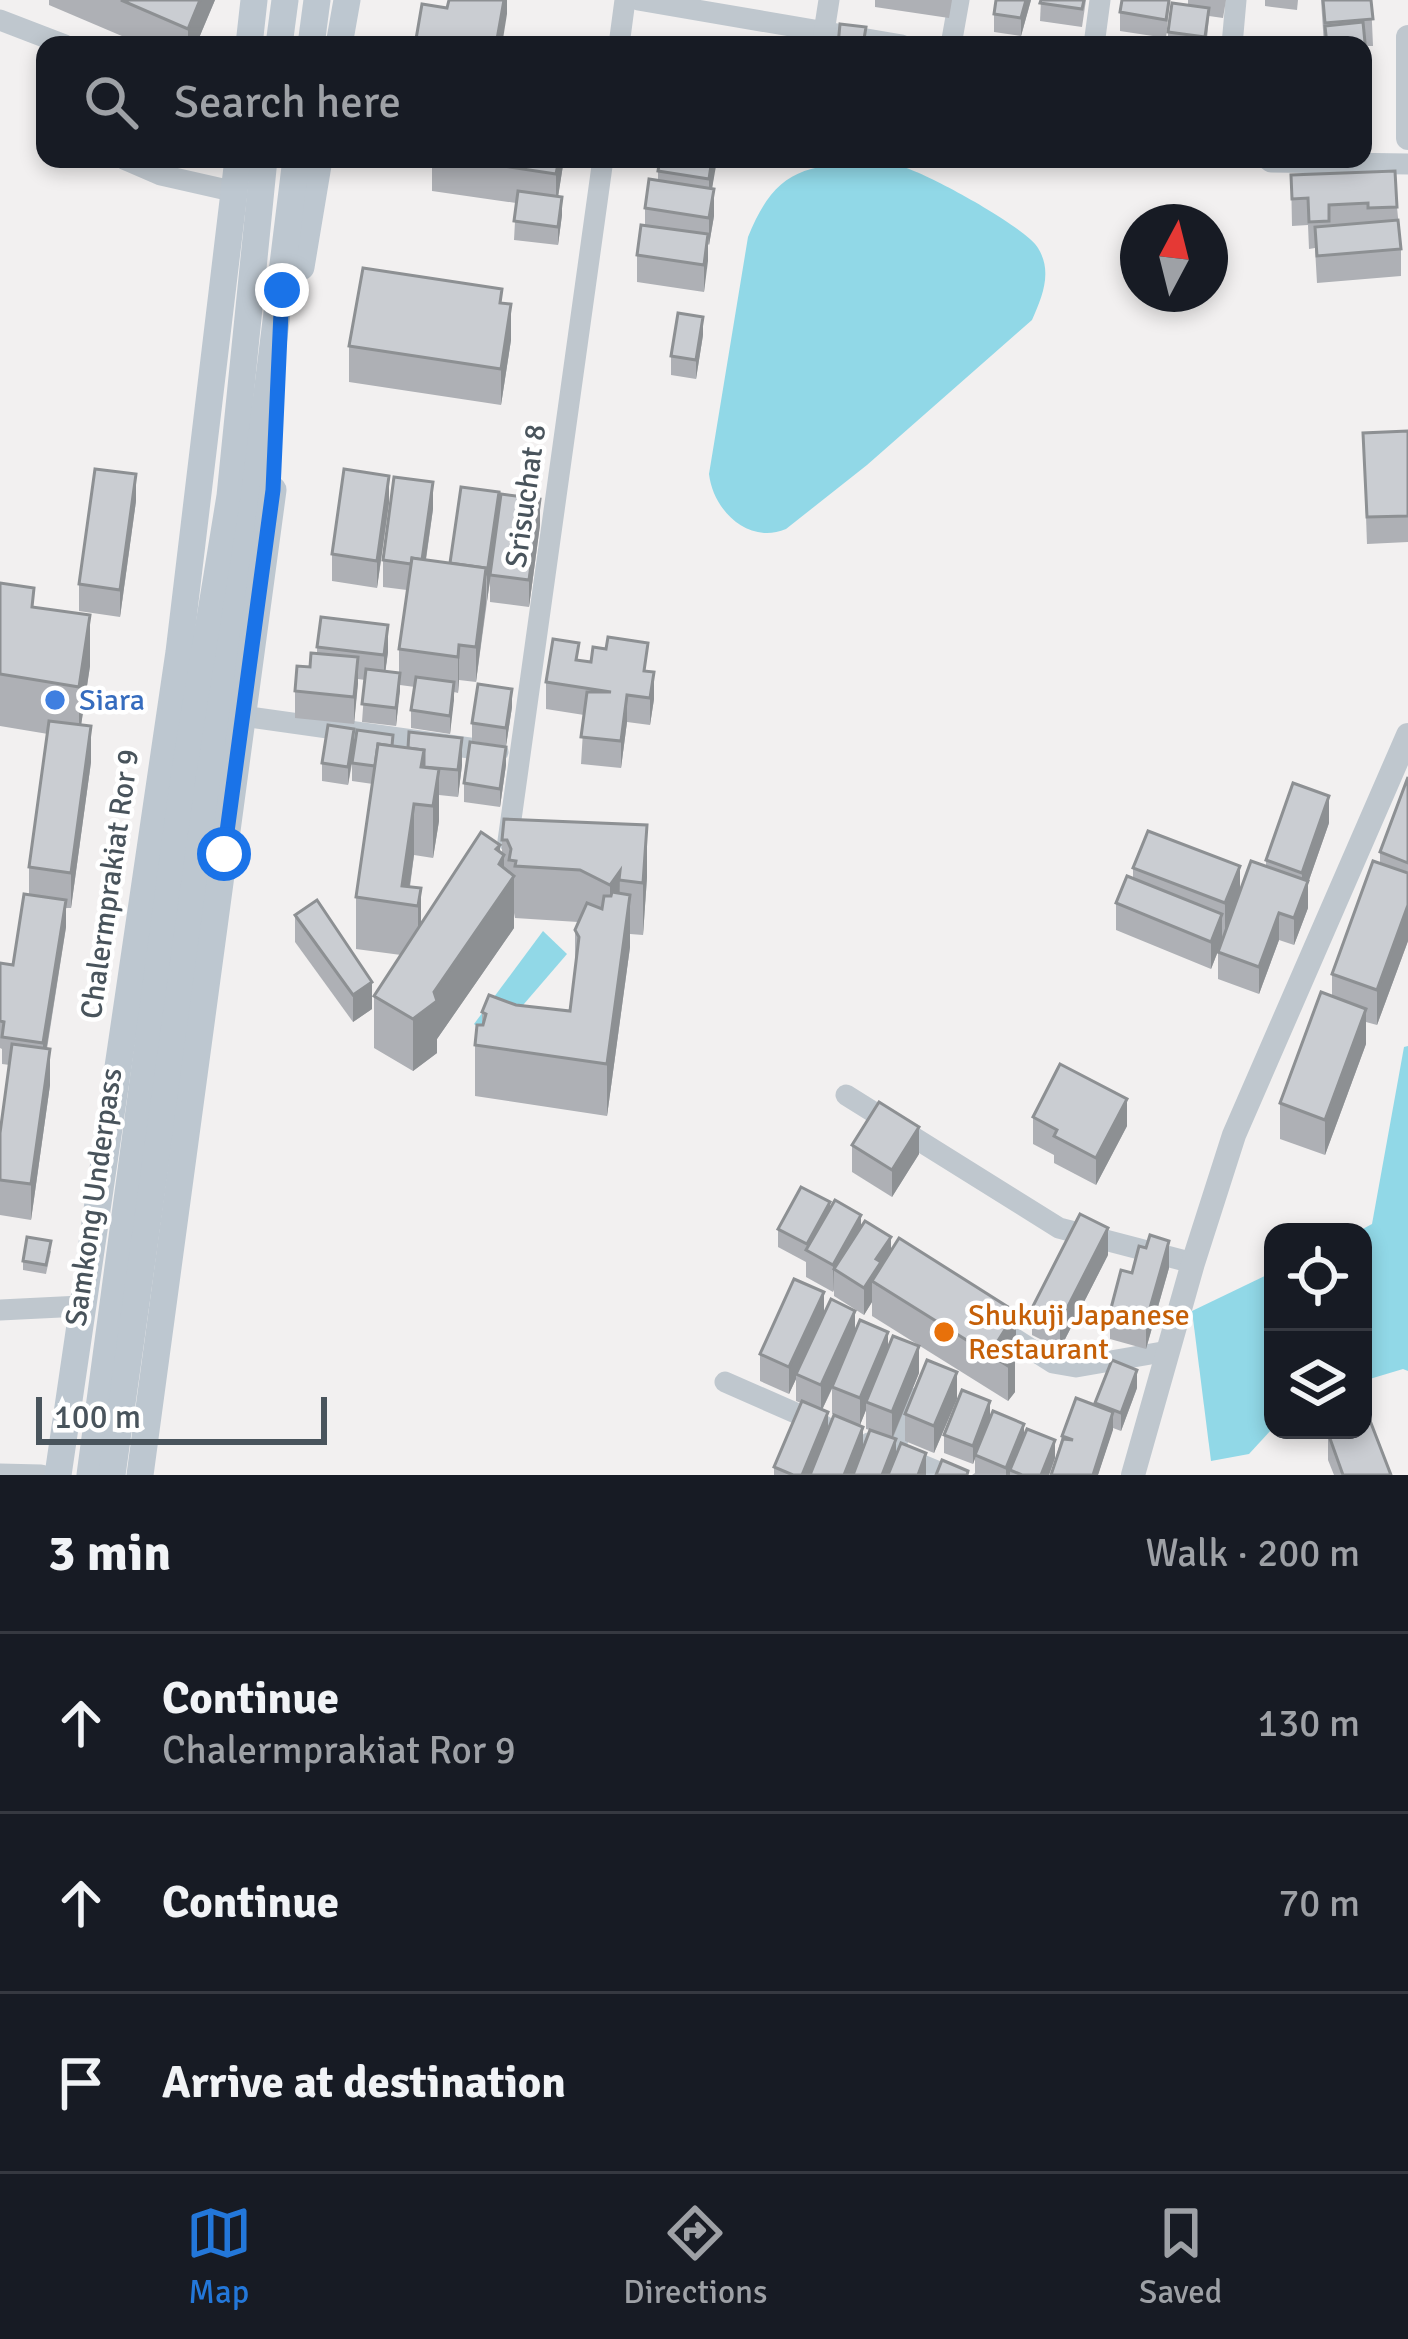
<!DOCTYPE html>
<html lang="en">
<head>
<meta charset="utf-8">
<style>
	:root { --surface:#171b24; --page:#242831; --text:#f1f3f6; --muted:#9ea1a6; --line:#363941; --accent:#2377d9 }
	body { margin:0; font-family:Signika,sans-serif; background:var(--page); color:var(--text) }
	.controls { position:absolute; right:36px; bottom:36px; display:grid; overflow:hidden; border-radius:24px; box-shadow:0 6px 18px #0003 }
	.controls button { width:108px; height:108px; display:grid; place-items:center; padding:0; border:0; border-bottom:3px solid var(--line); background:var(--surface); color:var(--text); font:60px sans-serif }
	.compass { position:absolute; left:1120px; top:204px; width:108px; height:108px; border-radius:50%; background:var(--surface); box-shadow:0 6px 18px #0003; rotate:7deg }
	.scale { position:absolute; left:36px; bottom:30px; width:291px; box-sizing:border-box; padding-left:12px; border:6px solid #49545c; border-top:0; font-size:33px; line-height:42px; white-space:nowrap; color:#49545c; -webkit-text-stroke:9px #fff; paint-order:stroke }
	.stop { position:absolute; width:36px; height:36px; margin:-27px; border:9px solid #1a73e8; border-radius:50%; background:#fff }
	.stop.end { background:#1a73e8; border-color:#fff; box-shadow:0 3px 12px #0008 }
	.list { margin:0; padding:0; list-style:none }
	h2 { display:flex; justify-content:space-between; align-items:center; height:156px; margin:0; padding:0 48px; font-size:51px }
	h2 small { font-size:39px; font-weight:400; color:var(--muted) }
	.list li { display:grid; grid-template-columns:78px 1fr auto; gap:36px; align-items:center; box-sizing:border-box; height:180px; padding:0 48px; border-top:3px solid var(--line) }
	.list b { display:block; font-size:45px; white-space:nowrap }
	.list p { margin:0; font-size:39px; white-space:nowrap; color:var(--muted) }
	.list em { font-size:39px; font-style:normal; color:var(--muted) }
	.icon { flex:none; width:66px; height:66px; fill:none; stroke:currentColor; stroke-width:2; stroke-linecap:round; stroke-linejoin:round }
	.map { position:relative; flex:none; width:1408px; height:1475px; overflow:hidden }
	.search { position:absolute; background:var(--surface); box-shadow:0 6px 18px #0003; left:36px; right:36px; top:36px; height:132px; display:flex; align-items:center; gap:30px; box-sizing:border-box; padding:0 42px; border-radius:24px; color:var(--muted); font-size:45px }
	.sheet { height:696px; background:var(--surface) }
	nav { display:flex; justify-content:space-around; align-items:center; box-sizing:border-box; height:168px; border-top:3px solid var(--line); background:var(--surface); font-size:33px; color:var(--muted) }
	nav a { display:grid; justify-items:center; gap:6px }
	nav .on { color:var(--accent) }
	.map>svg:first-child { display:block }
	.water { fill:#91d8e7 }
	.lines { fill:none; stroke-linecap:round; stroke-linejoin:round }
	.minor { stroke:#bfc7ce; stroke-width:21 }
	.tertiary { stroke:#bfc7ce; stroke-width:24 }
	.secondary { stroke:#bdc7d0; stroke-width:27 }
	.wall { fill:#aeb0b5; fill-rule:evenodd }
	.shaded-wall { fill:#8d9093 }
	.building { fill:#cacdd2; stroke:#8d9093; stroke-width:3 }
	.route { stroke:#1a73e8; stroke-width:15 }
	.shop-dot { fill:#3f7fe0; stroke:#fff; stroke-width:4.5 }
	.food-dot { fill:#e8710a; stroke:#fff; stroke-width:4.5 }
	.labels { text-anchor:middle; dominant-baseline:central; stroke-width:9; stroke-linejoin:round; paint-order:stroke }
	.street-label { font-size:30px; fill:#49545c; stroke:#fff }
	.shop-label { font-size:30px; fill:#366cbe; stroke:#fff; text-anchor:start }
	.food-label { font-size:30px; fill:#c56008; stroke:#fff; text-anchor:start }
</style>
</head>
<body>
<div class="map">
<svg width="1408" height="1475" viewBox="0 0 1408 1475">
	<rect width="100%" height="100%" fill="#f2f0f0"/>
	<g class="water">
		<path d="M872 162C881 163 891 163 900 166 925 172 1026 227 1038 248 1053 272 1042 297 1032 320L867 465 786 529C748 545 713 510 709 474L748 237C775 170 803 165 872 162Z"/>
		<path d="M543 931 567 954 493 1040 474 1024Z"/>
		<path d="M1408 1046V1371L1403 1369 1363 1381V1232H1357L1372 1224 1404 1047Z"/>
		<path d="M1273 1272V1428L1249 1454 1211 1461 1192 1311Z"/>
	</g>
	<g class="lines">
		<g class="minor">
			<path d="M638 0 902 45"/>
			<path d="M0 20 65 45"/>
			<path d="M824 32 829 0"/>
			<path d="M619 45 625 0"/>
			<path d="M951 45 959 0"/>
			<path d="M1094 45 1100 0"/>
			<path d="M1232 45 1236 0"/>
			<path d="M124 159 161 175 236 192"/>
			<path d="M1267 159 1271 162 1408 164"/>
			<path d="M243 716 498 752"/>
			<path d="M508 841 603 159"/>
			<path d="M846 1095 1059 1228 1193 1263"/>
			<path d="M0 1310 81 1306"/>
			<path d="M995 1326 1053 1363 1076 1367 1168 1351"/>
			<path d="M725 1382 823 1425"/>
			<path d="M869 1443 946 1475"/>
			<path d="M892 1453 916 1398"/>
			<path d="M0 1474 41 1475"/>
		</g>
		<g class="tertiary">
			<path d="M1408 37V138"/>
			<path d="M1133 1475 1193 1263 1234 1135 1408 735"/>
		</g>
		<g class="secondary">
			<path d="M249 45 254 0"/>
			<path d="M279 45 285 0"/>
			<path d="M311 45 317 0"/>
			<path d="M339 45 347 0"/>
			<path d="M301 267 319 159"/>
			<path d="M58 1475 179 652 238 159"/>
			<path d="M90 1475 184 777 230 496 264 159"/>
			<path d="M112 1475 209 780 254 499 296 159"/>
			<path d="M140 1475 273 490"/>
		</g>
	</g>
	<g class="wall">
		<path d="M49 0H215L196 45H143L49 5Z"/>
		<path d="M875 0H952L949 18 875 7Z"/>
		<path d="M1031 0 1021 36 994 32V14Z"/>
		<path d="M1041 0H1086L1082 27 1040 21Z"/>
		<path d="M1170 0 1166 38 1120 31V12Z"/>
		<path d="M1188 0H1226L1223 18 1209 16 1207 39 1226 45H1168V32L1188 5Z"/>
		<path d="M1265 0H1298L1297 10 1265 6Z"/>
		<path d="M1321 0H1371L1373 46H1365L1370 94V121L1363 122V45H1324Z"/>
		<path d="M430 159H564L558 196 562 215 558 245 514 240 516 203 432 191V159Z"/>
		<path d="M716 159 712 188 714 216 709 245 708 244 704 292 637 282V255L645 225V208L658 180V171Z"/>
		<path d="M1291 175 1397 207 1401 249V276L1317 283 1315 248 1309 249 1308 225 1292 226Z"/>
		<path d="M502 303 511 340 501 405 349 382V346Z"/>
		<path d="M703 335 696 379 671 375V356Z"/>
		<path d="M1408 431V542L1367 544 1363 433Z"/>
		<path d="M136 501 120 617 79 611V584Z"/>
		<path d="M389 503 377 588 332 581V554Z"/>
		<path d="M433 509 426 560 450 563 499 509 540 525 529 607 490 602V580L476 682 459 680 458 693 454 692 450 734 411 728V710L415 687 400 685 396 726 362 722 365 680 358 679 354 724 295 718V691L317 653V647L388 652 385 672 399 673V649L407 590 383 587V560Z"/>
		<path d="M0 583 34 607 90 666 81 725 91 762 71 908H66V927L47 1049 50 1085 31 1220 0 1215V1133L10 1065 2 1064V1049L0 1048V963L13 965 29 895V867L48 734 0 726Z"/>
		<path d="M579 660 648 672 654 699 650 725 627 722 621 768 581 764 584 715 546 709V682Z"/>
		<path d="M512 707 506 746 472 741V723Z"/>
		<path d="M354 744 393 746 462 765 458 797 439 795V821L433 858 414 855 410 887 421 888V924L500 852 502 853V840L647 877 643 935 630 934V947L607 1116 475 1096V1045L482 1025V1012L516 1005 570 1011 575 967V930L578 922 515 918 514 913V928L437 1039V1053L413 1071 374 1048V996L401 955 356 949V897L373 784 352 781V764L348 785 322 781V763Z"/>
		<path d="M506 765 500 807 464 802V783Z"/>
		<path d="M1408 777V941L1377 1025 1366 1022V1044L1325 1155 1280 1139V1103L1332 996V974L1380 863V852Z"/>
		<path d="M1329 823 1308 883V908L1294 945 1279 940 1259 994 1218 979V951L1211 969 1116 930V903L1133 878V868L1240 892 1266 866V860Z"/>
		<path d="M295 915 372 1009 353 1022 295 942Z"/>
		<path d="M1033 1117 1127 1126 1096 1185 1054 1163V1155L1033 1144Z"/>
		<path d="M852 1145 919 1154 892 1197 852 1172Z"/>
		<path d="M830 1209 861 1227 891 1252 1016 1347 1012 1354 1015 1392 1008 1401 872 1316V1302L864 1315 834 1296V1290L833 1292 806 1277V1262L778 1247V1229Z"/>
		<path d="M51 1251 46 1274 23 1270V1261Z"/>
		<path d="M1108 1255 1060 1349 1032 1335V1308Z"/>
		<path d="M1169 1268 1146 1349 1110 1339V1312L1132 1273Z"/>
		<path d="M824 1314 888 1349 919 1373 893 1438 896 1455 926 1475H774V1467L801 1403 796 1401V1379L789 1394 760 1381V1354ZM832 1389V1414L860 1425 866 1410V1429L870 1430 863 1447 828 1429 822 1410Z"/>
		<path d="M1137 1388 1121 1431 1113 1428 1098 1475H1051L1062 1436 1095 1406V1403Z"/>
		<path d="M957 1399 934 1453 905 1441V1414Z"/>
		<path d="M990 1418 1024 1435 1055 1458 1049 1475H972L975 1473V1458L973 1464 944 1453V1435Z"/>
		<path d="M1328 1433 1391 1475H1334L1328 1460Z"/>
	</g>
	<g class="shaded-wall">
		<path d="M200 0H215L196 45H188V29Z"/>
		<path d="M504 0H507V14L502 45H496Z"/>
		<path d="M1026 0H1031L1021 36V18Z"/>
		<path d="M559 159H564L556 210V174Z"/>
		<path d="M712 159H716V166L709 206V179Z"/>
		<path d="M714 189V216L709 245V218Z"/>
		<path d="M562 197V215L558 245V227Z"/>
		<path d="M708 234V261L704 292V265Z"/>
		<path d="M511 304V340L501 405V369Z"/>
		<path d="M703 317V335L696 379V360Z"/>
		<path d="M136 474V501L120 617V590Z"/>
		<path d="M389 476V503L377 588V561Z"/>
		<path d="M433 482V509L421 592V565Z"/>
		<path d="M499 492V519L487 601V574Z"/>
		<path d="M540 499V525L529 607V580Z"/>
		<path d="M486 568V604L476 682V647Z"/>
		<path d="M90 615V666L79 739V687Z"/>
		<path d="M388 625V652L384 682V655Z"/>
		<path d="M459 645V680L458 693V657Z"/>
		<path d="M358 657V684L354 724V697Z"/>
		<path d="M654 672V699L650 725V698Z"/>
		<path d="M400 673V691L396 726V708Z"/>
		<path d="M454 682V700L450 734V716Z"/>
		<path d="M512 689V707L506 746V728Z"/>
		<path d="M627 695V722L621 768V741Z"/>
		<path d="M91 726V762L71 908V873Z"/>
		<path d="M354 729V747L348 785V767Z"/>
		<path d="M462 738V765L458 797V770Z"/>
		<path d="M506 747V765L500 807V789Z"/>
		<path d="M439 769V821L433 858V806Z"/>
		<path d="M1329 796V823L1308 883V908L1294 945V918L1302 897V873Z"/>
		<path d="M414 804V855L407 904 402 886Z"/>
		<path d="M647 825V877L643 935V883Z"/>
		<path d="M500 845V862L504 855V890L514 876V928L437 1039V1053L413 1071V1019L434 992 496 849Z"/>
		<path d="M1240 866V893L1225 930V903Z"/>
		<path d="M620 871 619 925 610 937V885Z"/>
		<path d="M421 888V940L418 958V906Z"/>
		<path d="M630 895V947L607 1116V1064Z"/>
		<path d="M66 900V927L43 1070V1043Z"/>
		<path d="M1408 905V941L1377 1025V990Z"/>
		<path d="M1279 913V940L1259 994V967Z"/>
		<path d="M1222 914V941L1211 969V942Z"/>
		<path d="M372 982V1009L353 1022V995Z"/>
		<path d="M1366 1009V1044L1325 1155V1120Z"/>
		<path d="M50 1049V1085L31 1220V1184Z"/>
		<path d="M1127 1099V1126L1096 1185V1158Z"/>
		<path d="M919 1127V1154L892 1197V1170Z"/>
		<path d="M830 1202V1220L807 1251V1244Z"/>
		<path d="M861 1215V1242L834 1269 833 1292V1265Z"/>
		<path d="M1108 1228V1255L1060 1349V1322Z"/>
		<path d="M891 1237V1264L876 1286V1283L872 1281V1302L864 1315V1288L876 1259Z"/>
		<path d="M1169 1241V1268L1146 1349V1322Z"/>
		<path d="M824 1292V1319L796 1374V1379L789 1394V1367Z"/>
		<path d="M855 1311V1338L821 1412V1385Z"/>
		<path d="M1016 1312V1347L1006 1364 996 1344Z"/>
		<path d="M888 1332V1359L866 1402V1410L860 1425V1398Z"/>
		<path d="M919 1346V1373L892 1439V1412Z"/>
		<path d="M1015 1356V1392L1008 1401V1366Z"/>
		<path d="M1137 1370V1388L1121 1431V1413Z"/>
		<path d="M957 1372V1399L934 1453V1426Z"/>
		<path d="M990 1401V1419L973 1464V1446Z"/>
		<path d="M828 1412V1439L813 1475H802Z"/>
		<path d="M1113 1412V1430L1098 1475H1093Z"/>
		<path d="M1024 1424V1442L1010 1470V1475H1006V1468Z"/>
		<path d="M863 1427V1454L855 1475H844Z"/>
		<path d="M896 1439V1466L893 1475H882Z"/>
		<path d="M1055 1440V1458L1049 1475H1041Z"/>
		<path d="M926 1453V1475H918Z"/>
	</g>
	<g class="building">
		<path d="M121 0H200L188 29Z"/>
		<path d="M449 0H504L496 45H415L422 4 447 8Z"/>
		<path d="M996 0H1026L1021 18 994 14Z"/>
		<path d="M1041 0H1084L1082 9 1040 3Z"/>
		<path d="M1122 0H1169L1166 20 1120 12Z"/>
		<path d="M1323 0H1371L1373 19 1325 23Z"/>
		<path d="M1172 3 1209 8 1205 37 1168 32Z"/>
		<path d="M1363 22 1370 94 1363 95V45H1327L1325 26Z"/>
		<path d="M840 24 866 27 863 45H838Z"/>
		<path d="M1201 38 1226 41 1225 45H1200Z"/>
		<path d="M457 159H559L556 174Z"/>
		<path d="M660 159H712L709 179 658 171Z"/>
		<path d="M1395 171 1397 207 1368 208V203L1329 205V221L1309 222 1308 198 1292 199 1291 175Z"/>
		<path d="M649 179 714 189 709 218 645 208Z"/>
		<path d="M518 191 562 197 558 227 514 221Z"/>
		<path d="M1398 220 1401 249 1317 256 1315 227Z"/>
		<path d="M641 225 708 234 704 265 637 255Z"/>
		<path d="M363 268 502 289 500 303 511 304 501 369 349 346Z"/>
		<path d="M678 313 703 317 696 360 671 356Z"/>
		<path d="M1408 431V516L1367 517 1363 433Z"/>
		<path d="M95 469 136 474 120 590 79 584Z"/>
		<path d="M344 469 389 476 377 561 332 554Z"/>
		<path d="M394 477 433 482 422 560 412 558 411 564 383 560Z"/>
		<path d="M461 487 499 492 487 574H486V568L450 563Z"/>
		<path d="M501 494 540 499 529 580 490 575Z"/>
		<path d="M412 558 486 568 476 647 459 645 458 657 399 649Z"/>
		<path d="M0 583 34 588 32 607 90 615 79 687 0 674Z"/>
		<path d="M321 617 388 625 384 655 317 647Z"/>
		<path d="M608 637 648 643 644 671 654 672 650 698 627 695 621 741 581 737 587 692H611L546 682 553 639 579 643 576 660 591 662 593 647 606 649Z"/>
		<path d="M311 653 358 657 354 697 295 691 297 666 310 667Z"/>
		<path d="M366 669 400 673 396 708 362 704Z"/>
		<path d="M416 677 454 682 450 716 411 710Z"/>
		<path d="M478 684 512 689 506 728 472 723Z"/>
		<path d="M49 721 91 726 71 873 29 867Z"/>
		<path d="M328 725 354 729 348 767 322 763Z"/>
		<path d="M357 730 393 735 392 746 378 744 375 766 352 763Z"/>
		<path d="M409 732 462 738 458 770 424 767V750L408 748Z"/>
		<path d="M470 742 506 747 500 789 464 783Z"/>
		<path d="M378 744 424 750 421 767 439 769 433 806 414 804 402 886 421 888 418 906 356 897Z"/>
		<path d="M1408 777V863L1380 852Z"/>
		<path d="M1293 783 1329 796 1302 873 1266 860Z"/>
		<path d="M504 819 647 825 643 883 619 880 620 871 610 885 580 870 515 866 516 861 509 860 511 849 507 840H502Z"/>
		<path d="M1148 831 1240 866 1225 903 1133 868Z"/>
		<path d="M481 832 500 845 496 849 504 855 499 864 514 876 434 992 437 1001 413 1019 374 996Z"/>
		<path d="M1251 861 1308 881 1294 918 1279 913 1259 967 1218 952Z"/>
		<path d="M1373 861 1408 873V905L1377 990 1332 974Z"/>
		<path d="M1127 876 1222 914 1211 942 1116 903Z"/>
		<path d="M612 892 630 895 607 1064 475 1045 477 1025H483L486 1014 482 1012 489 995 516 1005 570 1011 579 937 575 930 587 903 602 909 604 896H611Z"/>
		<path d="M24 894 66 900 43 1043 2 1037 4 1022 0 1021V963L13 965Z"/>
		<path d="M317 900 372 982 353 995 295 915Z"/>
		<path d="M1321 992 1366 1009 1325 1120 1280 1103Z"/>
		<path d="M12 1044 50 1049 31 1184 0 1180V1133Z"/>
		<path d="M1060 1064 1127 1099 1096 1158 1054 1136 1057 1130 1033 1117Z"/>
		<path d="M879 1102 919 1127 892 1170 852 1145Z"/>
		<path d="M801 1187 830 1202 807 1244 778 1229Z"/>
		<path d="M835 1200 861 1215 833 1265 806 1250Z"/>
		<path d="M1080 1214 1108 1228 1060 1322 1032 1308Z"/>
		<path d="M865 1221 891 1237 876 1259 881 1262 864 1288 834 1269Z"/>
		<path d="M1150 1235 1169 1241 1146 1322 1110 1312 1121 1270 1132 1273 1139 1246 1146 1248Z"/>
		<path d="M27 1237 51 1241 46 1265 23 1261Z"/>
		<path d="M899 1238 1016 1312 996 1344 1015 1356 1008 1366 872 1281Z"/>
		<path d="M794 1279 824 1292 789 1367 760 1354Z"/>
		<path d="M831 1299 855 1311 821 1385 796 1374Z"/>
		<path d="M860 1320 888 1332 860 1398 832 1387Z"/>
		<path d="M893 1336 919 1346 892 1412 866 1402Z"/>
		<path d="M927 1360 957 1372 934 1426 905 1414Z"/>
		<path d="M1112 1360 1137 1370 1121 1413 1095 1403Z"/>
		<path d="M962 1390 990 1401 973 1446 944 1435Z"/>
		<path d="M1076 1398 1113 1412 1093 1475H1051L1063 1439 1073 1440 1062 1436Z"/>
		<path d="M802 1401 828 1412 802 1475H793L774 1467Z"/>
		<path d="M993 1411 1024 1424 1006 1468 975 1455Z"/>
		<path d="M834 1415 863 1427 844 1475H810Z"/>
		<path d="M1369 1418 1391 1475H1343L1328 1433 1336 1430H1363V1420Z"/>
		<path d="M1027 1429 1055 1440 1041 1475H1022L1010 1470Z"/>
		<path d="M870 1430 896 1439 882 1475H853Z"/>
		<path d="M901 1443 926 1453 918 1475H888Z"/>
		<path d="M942 1460 968 1471 967 1475H936Z"/>
	</g>
	<g class="lines">
		<path class="route" d="M224 854 273 490 282 290"/>
	</g>
	<circle class="shop-dot" cx="55" cy="700" r="12"/>
	<circle class="food-dot" cx="944" cy="1332" r="12"/>
	<g class="labels">
		<g class="street-label">
			<text transform="translate(526 496) rotate(-82)">Srisuchat 8</text>
			<text transform="translate(110 884) rotate(-82)">Chalermprakiat Ror 9</text>
			<text transform="translate(94 1197) rotate(-82)">Samkong Underpass</text>
		</g>
		<g class="shop-label">
			<text x="79" y="700">Siara</text>
		</g>
		<g class="food-label">
			<text x="968" y="1315">Shukuji Japanese<tspan x="968" dy="34">Restaurant</tspan></text>
		</g>
	</g>
</svg>
<div class="controls">
<button><svg class="icon" aria-label="locate" viewBox="0 0 24 24"><circle cx="12" cy="12" r="6"/><path d="M12 2v4M12 18v4M2 12h4M18 12h4"/></svg></button>
<button><svg class="icon" aria-label="layers" viewBox="0 0 24 24"><path d="M12 4l9 5-9 5-9-5zM3 14l9 5 9-5"/></svg></button>
</div>
<svg class="compass" viewBox="-18 -18 36 36"><path d="M0-13l5 13h-10z" fill="#e53935"/><path d="M0 13l5-13h-10z" fill="#9ea1a6"/></svg>
<div class="scale">100 m</div>
<div class="stop" style="left:224px;top:854px"></div>
<div class="stop end" style="left:282px;top:290px"></div>
<div class="search"><svg class="icon" aria-label="search" viewBox="0 0 24 24"><circle cx="10" cy="10" r="6"/><path d="M15 15l6 6"/></svg>Search here</div>
</div>
<section class="sheet">
<h2>3 min<small>Walk · 200 m</small></h2>
<ul class="list">
<li><svg class="icon" aria-label="ahead" viewBox="0 0 24 24"><path d="M12 20V5M6 11l6-6 6 6"/></svg><div><b>Continue</b><p>Chalermprakiat Ror 9</p></div><em>130 m</em></li>
<li><svg class="icon" aria-label="ahead" viewBox="0 0 24 24"><path d="M12 20V5M6 11l6-6 6 6"/></svg><div><b>Continue</b></div><em>70 m</em></li>
<li><svg class="icon" aria-label="arrive" viewBox="0 0 24 24"><path d="M6 21V4h12l-3 4 3 4H6"/></svg><div><b>Arrive at destination</b></div></li>
</ul>
</section>
<nav>
<a class="on"><svg class="icon" aria-label="map" viewBox="0 0 24 24"><path d="M3 6l6-2 6 2 6-2v14l-6 2-6-2-6 2zM9 4v14M15 6v14"/></svg>Map</a>
<a><svg class="icon" aria-label="directions" viewBox="0 0 24 24"><path d="M12 3l9 9-9 9-9-9zM9 14v-3h6M13 9l2 2-2 2"/></svg>Directions</a>
<a><svg class="icon" aria-label="saved" viewBox="0 0 24 24"><path d="M7 4h10v16l-5-4-5 4z"/></svg>Saved</a>
</nav>
</body>
</html>
